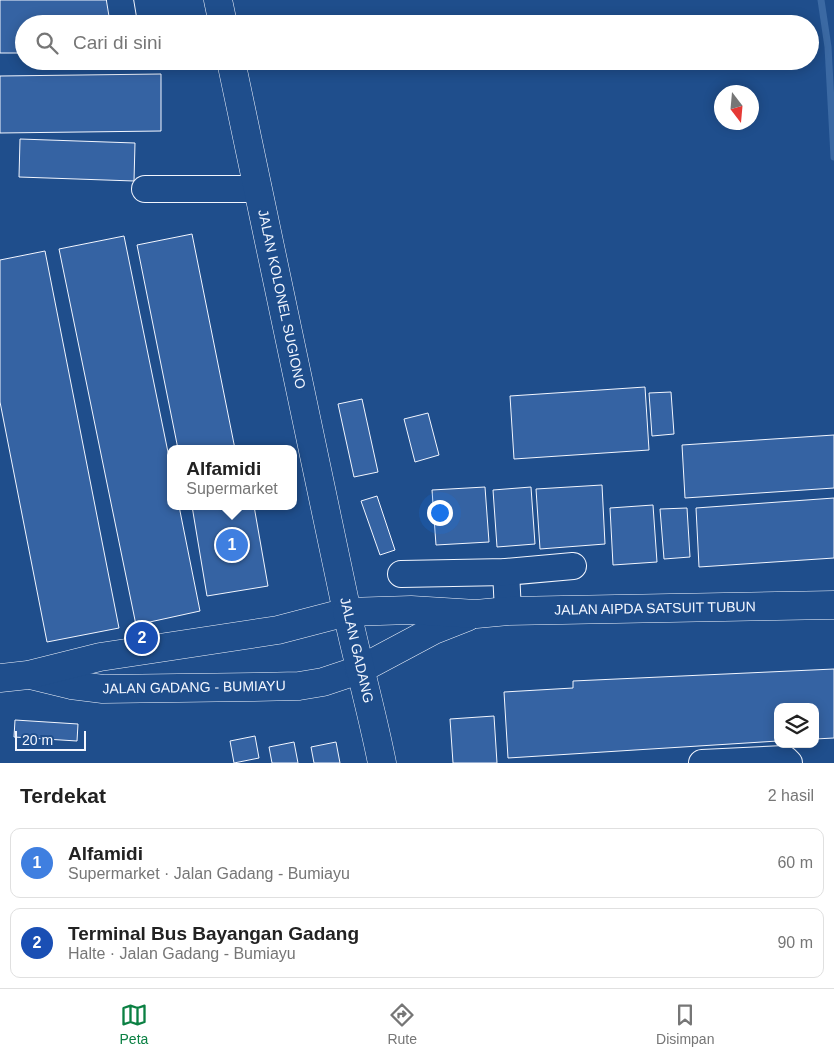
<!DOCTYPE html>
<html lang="id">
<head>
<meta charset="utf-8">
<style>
	:root { --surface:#fff; --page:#f6f6f6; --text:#222; --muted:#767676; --line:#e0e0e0; --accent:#0b8043 }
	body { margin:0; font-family:Helvetica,sans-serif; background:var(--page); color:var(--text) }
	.controls { position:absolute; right:15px; bottom:15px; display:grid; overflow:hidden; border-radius:10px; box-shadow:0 2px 12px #0003 }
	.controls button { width:45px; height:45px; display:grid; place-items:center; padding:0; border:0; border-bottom:1px solid var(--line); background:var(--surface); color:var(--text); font:25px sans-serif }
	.compass { position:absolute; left:714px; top:85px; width:45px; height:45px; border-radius:50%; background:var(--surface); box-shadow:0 2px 12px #0003; rotate:164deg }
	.scale { position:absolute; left:15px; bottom:12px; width:71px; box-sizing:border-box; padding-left:5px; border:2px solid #f2f6ff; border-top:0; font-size:14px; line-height:18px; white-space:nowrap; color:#f2f6ff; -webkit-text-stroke:4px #1f4e8c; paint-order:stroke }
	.you { position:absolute; left:439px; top:512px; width:18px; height:18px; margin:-12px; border:4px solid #fff; border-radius:50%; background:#1a73e8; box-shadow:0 0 0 8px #1a73e833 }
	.badge { display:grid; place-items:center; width:32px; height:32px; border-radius:50%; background:var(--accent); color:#fff; font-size:16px; font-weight:700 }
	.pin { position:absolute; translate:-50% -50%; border:2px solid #fff; box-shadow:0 1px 5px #0006 }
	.popup { position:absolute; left:167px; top:445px; width:130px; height:65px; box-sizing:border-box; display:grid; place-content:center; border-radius:10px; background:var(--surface); filter:drop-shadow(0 1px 4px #0005); font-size:16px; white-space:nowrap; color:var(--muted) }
	.popup b { font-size:19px; color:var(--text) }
	.popup::after { content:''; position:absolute; left:50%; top:100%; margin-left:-10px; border:10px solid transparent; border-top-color:var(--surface) }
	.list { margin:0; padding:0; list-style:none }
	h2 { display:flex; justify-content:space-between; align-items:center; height:65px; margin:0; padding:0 20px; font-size:21px }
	h2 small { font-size:16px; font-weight:400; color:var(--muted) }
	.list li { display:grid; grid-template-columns:32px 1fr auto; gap:15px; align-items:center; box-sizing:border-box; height:70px; margin:0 10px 10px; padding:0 10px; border:1px solid var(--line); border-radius:10px }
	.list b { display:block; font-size:19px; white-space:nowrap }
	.list p { margin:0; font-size:16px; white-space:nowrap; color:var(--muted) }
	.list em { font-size:16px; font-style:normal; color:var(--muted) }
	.icon { flex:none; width:28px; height:28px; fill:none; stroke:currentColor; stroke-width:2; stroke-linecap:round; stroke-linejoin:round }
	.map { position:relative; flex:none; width:834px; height:763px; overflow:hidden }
	.search { position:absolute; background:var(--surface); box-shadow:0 2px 12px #0003; left:15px; right:15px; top:15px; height:55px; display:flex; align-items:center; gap:12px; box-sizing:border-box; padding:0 18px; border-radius:28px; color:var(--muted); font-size:19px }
	.sheet { height:225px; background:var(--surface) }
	nav { display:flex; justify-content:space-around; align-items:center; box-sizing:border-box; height:70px; border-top:1px solid var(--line); background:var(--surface); font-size:14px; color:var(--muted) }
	nav a { display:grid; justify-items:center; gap:2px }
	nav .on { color:var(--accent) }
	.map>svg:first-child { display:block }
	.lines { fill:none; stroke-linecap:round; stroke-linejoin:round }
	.stream { stroke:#3b69a3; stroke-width:7 }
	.building { fill:#3563a3; stroke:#f2f6ff }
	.minor-casing { stroke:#f2f6ff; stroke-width:28 }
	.major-casing { stroke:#f2f6ff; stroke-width:29 }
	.highway-casing { stroke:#f2f6ff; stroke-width:29 }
	.minor { stroke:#1f4e8c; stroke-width:26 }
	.major { stroke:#1f4e8c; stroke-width:28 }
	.highway { stroke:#1f4e8c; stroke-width:28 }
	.labels { text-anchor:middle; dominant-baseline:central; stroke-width:4; stroke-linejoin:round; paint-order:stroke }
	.street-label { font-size:14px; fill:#f2f6ff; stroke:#1f4e8c }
</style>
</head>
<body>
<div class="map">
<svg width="834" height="763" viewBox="0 0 834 763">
	<rect width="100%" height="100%" fill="#1f4e8c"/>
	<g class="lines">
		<path class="stream" d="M821 0 828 47 834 157"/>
	</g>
	<g class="building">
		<path d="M0 0H110L115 24H24V53H0Z"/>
		<path d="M161 74V131L0 133V76Z"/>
		<path d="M20 139 135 143 134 181 19 177Z"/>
		<path d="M192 234 235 449H178L137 245Z"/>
		<path d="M124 236 171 467V506H179L200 611 136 625 59 249Z"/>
		<path d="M45 251 119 628 47 642 0 402V260Z"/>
		<path d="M645 387 649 450 514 459 510 396Z"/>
		<path d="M671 392 674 434 652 436 649 393Z"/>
		<path d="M362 399 378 472 354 477 338 404Z"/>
		<path d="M428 413 439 455 415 462 404 419Z"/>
		<path d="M834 435V488L685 498 682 445Z"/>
		<path d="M602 485 605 544 540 549 536 489Z"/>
		<path d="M485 487 489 542 436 545 432 490Z"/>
		<path d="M531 487 535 544 497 547 493 490Z"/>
		<path d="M377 496 395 550 380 555 361 501Z"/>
		<path d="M834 498V558L699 567 696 508Z"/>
		<path d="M653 505 657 562 613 565 610 508Z"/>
		<path d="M192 506H254L268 586 207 596Z"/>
		<path d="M687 508 690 557 664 559 660 509Z"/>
		<path d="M834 669V738L815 739V707H778V741L508 758 504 692 573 688V681Z"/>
		<path d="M494 716 497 763H453L450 719Z"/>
		<path d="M15 720 78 724 77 741 14 737Z"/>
		<path d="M255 736 259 758 234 763 230 741Z"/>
		<path d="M294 742 298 763H272L269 747Z"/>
		<path d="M336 742 340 763H314L311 747Z"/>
	</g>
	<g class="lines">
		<defs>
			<g id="minor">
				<path d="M120 0 124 24"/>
				<path d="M145 189H258"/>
				<path d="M506 572 508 611"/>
				<path d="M401 574 506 572 573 566"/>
				<path d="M702 763 785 759 789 763"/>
			</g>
			<g id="major">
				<path d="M218 0 223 24"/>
				<path d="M34 676 71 685 103 689 254 687 299 686 323 682 359 670"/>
				<path d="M0 678 28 675 100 657 278 630 347 612 231 61"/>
			</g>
			<g id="highway">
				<path d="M359 670 434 630 467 617"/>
				<path d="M382 763C372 712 358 663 347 612L411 610 476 614 508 611 834 605"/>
			</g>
		</defs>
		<use href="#minor" class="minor-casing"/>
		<use href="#major" class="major-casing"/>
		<use href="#highway" class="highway-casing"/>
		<use href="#minor" class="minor"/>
		<use href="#major" class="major"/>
		<use href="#highway" class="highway"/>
	</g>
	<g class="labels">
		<g class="street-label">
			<text transform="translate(282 299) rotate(78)">JALAN KOLONEL SUGIONO</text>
			<text transform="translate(655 608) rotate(-1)">JALAN AIPDA SATSUIT TUBUN</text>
			<text transform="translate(357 650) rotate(77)">JALAN GADANG</text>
			<text transform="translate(194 687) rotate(-1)">JALAN GADANG - BUMIAYU</text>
		</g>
	</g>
</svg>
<div class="controls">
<button><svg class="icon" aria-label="layers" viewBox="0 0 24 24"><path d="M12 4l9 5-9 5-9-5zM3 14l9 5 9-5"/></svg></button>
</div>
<svg class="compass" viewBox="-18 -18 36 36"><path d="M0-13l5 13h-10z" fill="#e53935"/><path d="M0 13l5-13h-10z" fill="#767676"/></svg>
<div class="scale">20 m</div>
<div class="you"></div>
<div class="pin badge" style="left:232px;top:545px;background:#3f7fe0">1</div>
<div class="popup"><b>Alfamidi</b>Supermarket</div>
<div class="pin badge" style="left:142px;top:638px;background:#1a4fb4">2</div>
<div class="search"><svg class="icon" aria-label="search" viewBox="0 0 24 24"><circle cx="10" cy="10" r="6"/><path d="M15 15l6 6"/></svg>Cari di sini</div>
</div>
<section class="sheet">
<h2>Terdekat<small>2 hasil</small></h2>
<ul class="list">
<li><span class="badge" style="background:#3f7fe0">1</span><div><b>Alfamidi</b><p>Supermarket · Jalan Gadang - Bumiayu</p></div><em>60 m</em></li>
<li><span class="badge" style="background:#1a4fb4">2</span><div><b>Terminal Bus Bayangan Gadang</b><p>Halte · Jalan Gadang - Bumiayu</p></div><em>90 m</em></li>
</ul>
</section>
<nav>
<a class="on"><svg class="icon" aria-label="map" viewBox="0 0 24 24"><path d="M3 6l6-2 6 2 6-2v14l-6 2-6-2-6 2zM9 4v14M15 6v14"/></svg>Peta</a>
<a><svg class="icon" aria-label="directions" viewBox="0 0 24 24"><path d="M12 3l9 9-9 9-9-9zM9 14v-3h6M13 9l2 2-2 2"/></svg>Rute</a>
<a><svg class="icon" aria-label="saved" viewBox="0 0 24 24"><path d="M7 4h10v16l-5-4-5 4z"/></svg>Disimpan</a>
</nav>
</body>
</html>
